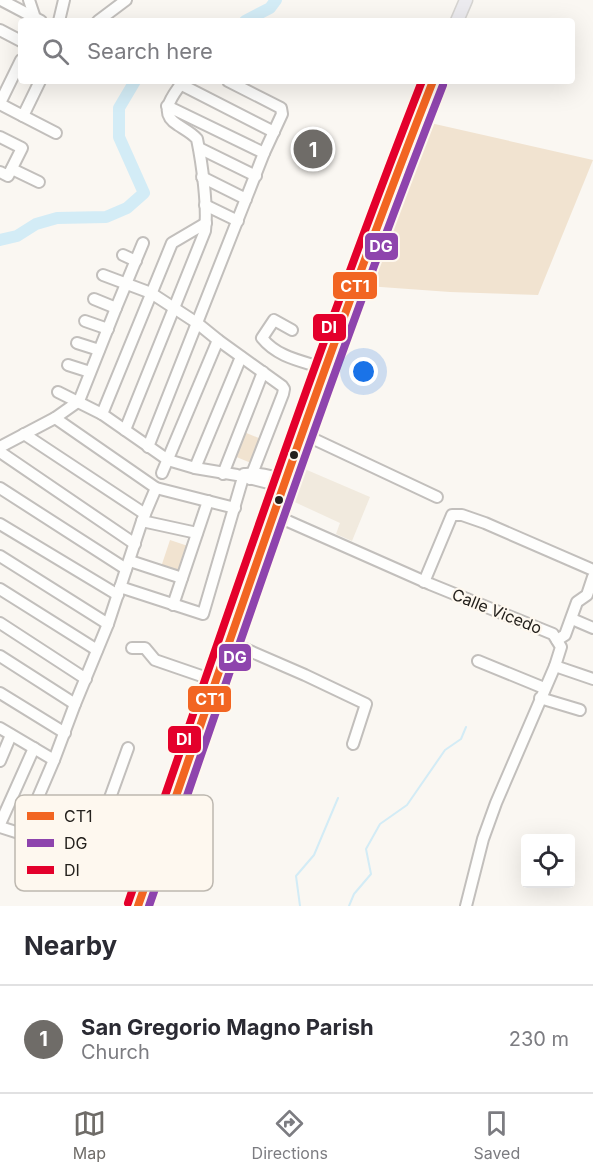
<!DOCTYPE html>
<html lang="en">
<head>
<meta charset="utf-8">
<style>
	:root { --surface:#fff; --page:#f7f7f7; --text:#2b2b33; --muted:#7c7c81; --line:#e1e1e2; --accent:#6f6c68 }
	body { margin:0; font-family:Inter,sans-serif; background:var(--page); color:var(--text) }
	.controls { position:absolute; right:18px; bottom:18px; display:grid; overflow:hidden; border-radius:6px; box-shadow:0 6px 24px #0002 }
	.controls button { width:54px; height:54px; display:grid; place-items:center; padding:0; border:0; border-bottom:2px solid var(--line); background:var(--surface); color:var(--text); font:30px sans-serif }
	.you { position:absolute; left:364px; top:372px; width:21px; height:21px; margin:-15px; border:4px solid #fff; border-radius:50%; background:#1a73e8; box-shadow:0 0 0 9px #1a73e833 }
	.badge { display:grid; place-items:center; width:39px; height:39px; border-radius:50%; background:var(--accent); color:#fff; font-size:20px; font-weight:700 }
	.pin { position:absolute; translate:-50% -50%; border:3px solid #fff; box-shadow:0 2px 6px #0006 }
	.list { margin:0; padding:0; list-style:none }
	h2 { display:flex; justify-content:space-between; align-items:center; height:78px; margin:0; padding:0 24px; font-size:26px }
	h2 small { font-size:20px; font-weight:400; color:var(--muted) }
	.list li { display:grid; grid-template-columns:39px 1fr auto; gap:18px; align-items:center; box-sizing:border-box; height:108px; padding:0 24px; border-top:2px solid var(--line) }
	.list b { display:block; font-size:22px; white-space:nowrap }
	.list p { margin:0; font-size:20px; white-space:nowrap; color:var(--muted) }
	.list em { font-size:20px; font-style:normal; color:var(--muted) }
	.icon { flex:none; width:33px; height:33px; fill:none; stroke:currentColor; stroke-width:2; stroke-linecap:round; stroke-linejoin:round }
	.map { position:relative; flex:none; width:593px; height:906px; overflow:hidden }
	.search { position:absolute; background:var(--surface); box-shadow:0 6px 24px #0002; left:18px; right:18px; top:18px; height:66px; display:flex; align-items:center; gap:15px; box-sizing:border-box; padding:0 21px; border-radius:6px; color:var(--muted); font-size:22px }
	.sheet { height:186px; background:var(--surface) }
	nav { display:flex; justify-content:space-around; align-items:center; box-sizing:border-box; height:84px; border-top:2px solid var(--line); background:var(--surface); font-size:16px; color:var(--muted) }
	nav a { display:grid; justify-items:center; gap:3px }
	nav .on { color:var(--accent) }
	.map>svg:first-child { display:block }
	.built { fill:#f1eade }
	.green { fill:#f1e3d0 }
	.lines { fill:none; stroke-linecap:round; stroke-linejoin:round }
	.stream { stroke:#d3ecf6; stroke-width:2 }
	.river { stroke:#d3ecf6; stroke-width:12 }
	.minor-casing { stroke:#c2bfbc; stroke-width:14 }
	.major-casing { stroke:#d6d4d1; stroke-width:15 }
	.minor { stroke:#fefefd; stroke-width:10 }
	.major { stroke:#ecebef; stroke-width:12 }
	.bus-1-casing { stroke:#fef8ef; stroke-width:12 }
	.bus-2-casing { stroke:#fef8ef; stroke-width:12 }
	.bus-3-casing { stroke:#fef8ef; stroke-width:12 }
	.bus-1 { stroke:#f26522; stroke-width:8 }
	.bus-2 { stroke:#8e44ad; stroke-width:8 }
	.bus-3 { stroke:#e4002b; stroke-width:8 }
	.bus-dot { fill:#24211d; stroke:#fef8ef; stroke-width:2 }
	.labels { text-anchor:middle; dominant-baseline:central; stroke-width:4.5; stroke-linejoin:round; paint-order:stroke }
	.street-label { font-size:16px; fill:#24211d; stroke:#fef8ef }
	.key { fill:#fef8ef; stroke:#bdb8b0; stroke-width:1.5 }
	.key-label { font-size:16px; fill:#24211d }
	.line-badge { stroke:#fef8ef; stroke-width:2 }
	.badge-label { font-size:16px; text-anchor:middle; font-weight:bold; fill:#fff }
</style>
</head>
<body>
<div class="map">
<svg width="593" height="906" viewBox="0 0 593 906">
	<rect width="100%" height="100%" fill="#faf7f2"/>
	<path class="built" d="M300 467 370 497 352 541 336 534 340 523 288 499Z"/>
	<g class="green">
		<path d="M426 122 593 160 538 295 450 292 367 286 411 158Z"/>
		<path d="M244 432 261 439 251 463 234 456Z"/>
		<path d="M170 540 188 546 179 573 161 567Z"/>
	</g>
	<g class="lines">
		<g class="stream">
			<path d="M300 906 296 876 314 855 338 798"/>
			<path d="M349 906 354 894 371 874 366 849 380 824 407 805 445 750 461 739 466 727"/>
		</g>
		<g class="river">
			<path d="M245 21 270 8 276 0"/>
			<path d="M0 240 17 236 36 224 57 218 106 217 127 208 144 193 119 137V108L135 81"/>
		</g>
		<defs>
			<g id="minor">
				<path d="M1 0 41 21"/>
				<path d="M29 0 35 18"/>
				<path d="M59 21 64 0"/>
				<path d="M98 21 126 0"/>
				<path d="M0 30 21 41"/>
				<path d="M180 84 274 132"/>
				<path d="M0 103 21 60"/>
				<path d="M0 104 23 116 40 81"/>
				<path d="M167 106 264 153"/>
				<path d="M23 116 56 133"/>
				<path d="M0 137 22 148 8 176 0 172"/>
				<path d="M199 148 256 176"/>
				<path d="M12 169 39 182"/>
				<path d="M202 177 246 199"/>
				<path d="M205 205 238 221"/>
				<path d="M123 255 136 261"/>
				<path d="M103 275 151 293 197 323 218 340 282 386 284 389 283 394 250 479"/>
				<path d="M94 299 116 308"/>
				<path d="M85 321 108 329"/>
				<path d="M292 330 274 320 262 338C278 358 303 361 326 369"/>
				<path d="M77 343 99 350"/>
				<path d="M68 365 90 372"/>
				<path d="M58 392 102 414 168 460 195 468 237 475 284 487"/>
				<path d="M102 414 172 243 206 223"/>
				<path d="M55 418 156 488 235 508"/>
				<path d="M125 430 205 231C208 207 202 163 197 139 192 133 184 129 178 125 157 112 173 96 183 81"/>
				<path d="M24 434 145 514"/>
				<path d="M303 434 437 497"/>
				<path d="M0 447 55 418 79 401 116 308 143 243"/>
				<path d="M148 447 264 153 282 114 281 108 228 81"/>
				<path d="M0 452 135 544"/>
				<path d="M195 468 241 357"/>
				<path d="M162 473 218 340"/>
				<path d="M223 474 263 372"/>
				<path d="M246 474C260 472 273 477 286 481"/>
				<path d="M0 488 126 569"/>
				<path d="M274 515 430 584 553 634 561 647 555 666 496 803 483 839 466 906"/>
				<path d="M142 521 197 533"/>
				<path d="M0 524 118 595"/>
				<path d="M0 556 108 624"/>
				<path d="M130 561 182 578"/>
				<path d="M424 582 452 515H462L485 523 593 570"/>
				<path d="M120 587 203 614 244 474"/>
				<path d="M0 589 97 650"/>
				<path d="M173 605 208 501"/>
				<path d="M572 619 593 628"/>
				<path d="M0 623 86 679"/>
				<path d="M557 640 565 635 577 602 587 595 593 577"/>
				<path d="M229 642 305 675 366 704 353 744"/>
				<path d="M132 648H145L155 660 216 681"/>
				<path d="M0 656 75 704"/>
				<path d="M478 661 544 688"/>
				<path d="M555 666 593 679"/>
				<path d="M0 693 65 733"/>
				<path d="M540 698 580 710"/>
				<path d="M0 728 54 760"/>
				<path d="M0 761 11 735"/>
				<path d="M72 804 158 848"/>
				<path d="M102 820 128 748"/>
				<path d="M0 824 34 748"/>
				<path d="M0 827 19 833H22L24 830 54 760 75 704 108 624 142 521 156 488"/>
			</g>
			<g id="major">
				<path d="M457 21 466 0"/>
				<path d="M138 906 279 500 393 183 433 81"/>
			</g>
		</defs>
		<use href="#minor" class="minor-casing"/>
		<use href="#major" class="major-casing"/>
		<use href="#minor" class="minor"/>
		<use href="#major" class="major"/>
		<defs>
			<path id="bus-1" d="M138 906C234 630 326 353 433 81"/>
			<path id="bus-2" d="M149 906C244 631 337 355 443 85"/>
			<path id="bus-3" d="M128 903C223 628 316 352 422 81"/>
		</defs>
		<use href="#bus-1" class="bus-1-casing"/>
		<use href="#bus-2" class="bus-2-casing"/>
		<use href="#bus-3" class="bus-3-casing"/>
		<use href="#bus-1" class="bus-1"/>
		<use href="#bus-2" class="bus-2"/>
		<use href="#bus-3" class="bus-3"/>
	</g>
	<g class="bus-dot">
		<circle cx="294" cy="455" r="5"/>
		<circle cx="279" cy="500" r="5"/>
	</g>
	<g class="labels">
		<g class="street-label">
			<text transform="translate(497 611) rotate(22)">Calle Vicedo</text>
		</g>
	</g>
	<rect x="15" y="795" width="198" height="96" rx="9" class="key"/>
	<rect x="27" y="812" width="27" height="8" fill="#f26522"/>
	<rect x="27" y="839" width="27" height="8" fill="#8e44ad"/>
	<rect x="27" y="866" width="27" height="8" fill="#e4002b"/>
	<g class="key-label">
		<text x="64" y="822">CT1</text>
		<text x="64" y="849">DG</text>
		<text x="64" y="876">DI</text>
	</g>
	<g class="line-badge">
		<rect x="364" y="232" width="35" height="29" rx="6" fill="#8e44ad"/>
		<rect x="332" y="271" width="46" height="29" rx="6" fill="#f26522"/>
		<rect x="312" y="313" width="35" height="29" rx="6" fill="#e4002b"/>
		<rect x="218" y="643" width="34" height="29" rx="6" fill="#8e44ad"/>
		<rect x="187" y="685" width="45" height="28" rx="6" fill="#f26522"/>
		<rect x="167" y="725" width="35" height="29" rx="6" fill="#e4002b"/>
	</g>
	<g class="badge-label">
		<text x="381" y="252">DG</text>
		<text x="355" y="292">CT1</text>
		<text x="329" y="333">DI</text>
		<text x="235" y="663">DG</text>
		<text x="210" y="705">CT1</text>
		<text x="184" y="745">DI</text>
	</g>
</svg>
<div class="controls">
<button><svg class="icon" aria-label="locate" viewBox="0 0 24 24"><circle cx="12" cy="12" r="6"/><path d="M12 2v4M12 18v4M2 12h4M18 12h4"/></svg></button>
</div>
<div class="you"></div>
<div class="pin badge" style="left:313px;top:149px">1</div>
<div class="search"><svg class="icon" aria-label="search" viewBox="0 0 24 24"><circle cx="10" cy="10" r="6"/><path d="M15 15l6 6"/></svg>Search here</div>
</div>
<section class="sheet">
<h2>Nearby<small></small></h2>
<ul class="list">
<li><span class="badge">1</span><div><b>San Gregorio Magno Parish</b><p>Church</p></div><em>230 m</em></li>
</ul>
</section>
<nav>
<a class="on"><svg class="icon" aria-label="map" viewBox="0 0 24 24"><path d="M3 6l6-2 6 2 6-2v14l-6 2-6-2-6 2zM9 4v14M15 6v14"/></svg>Map</a>
<a><svg class="icon" aria-label="directions" viewBox="0 0 24 24"><path d="M12 3l9 9-9 9-9-9zM9 14v-3h6M13 9l2 2-2 2"/></svg>Directions</a>
<a><svg class="icon" aria-label="saved" viewBox="0 0 24 24"><path d="M7 4h10v16l-5-4-5 4z"/></svg>Saved</a>
</nav>
</body>
</html>
